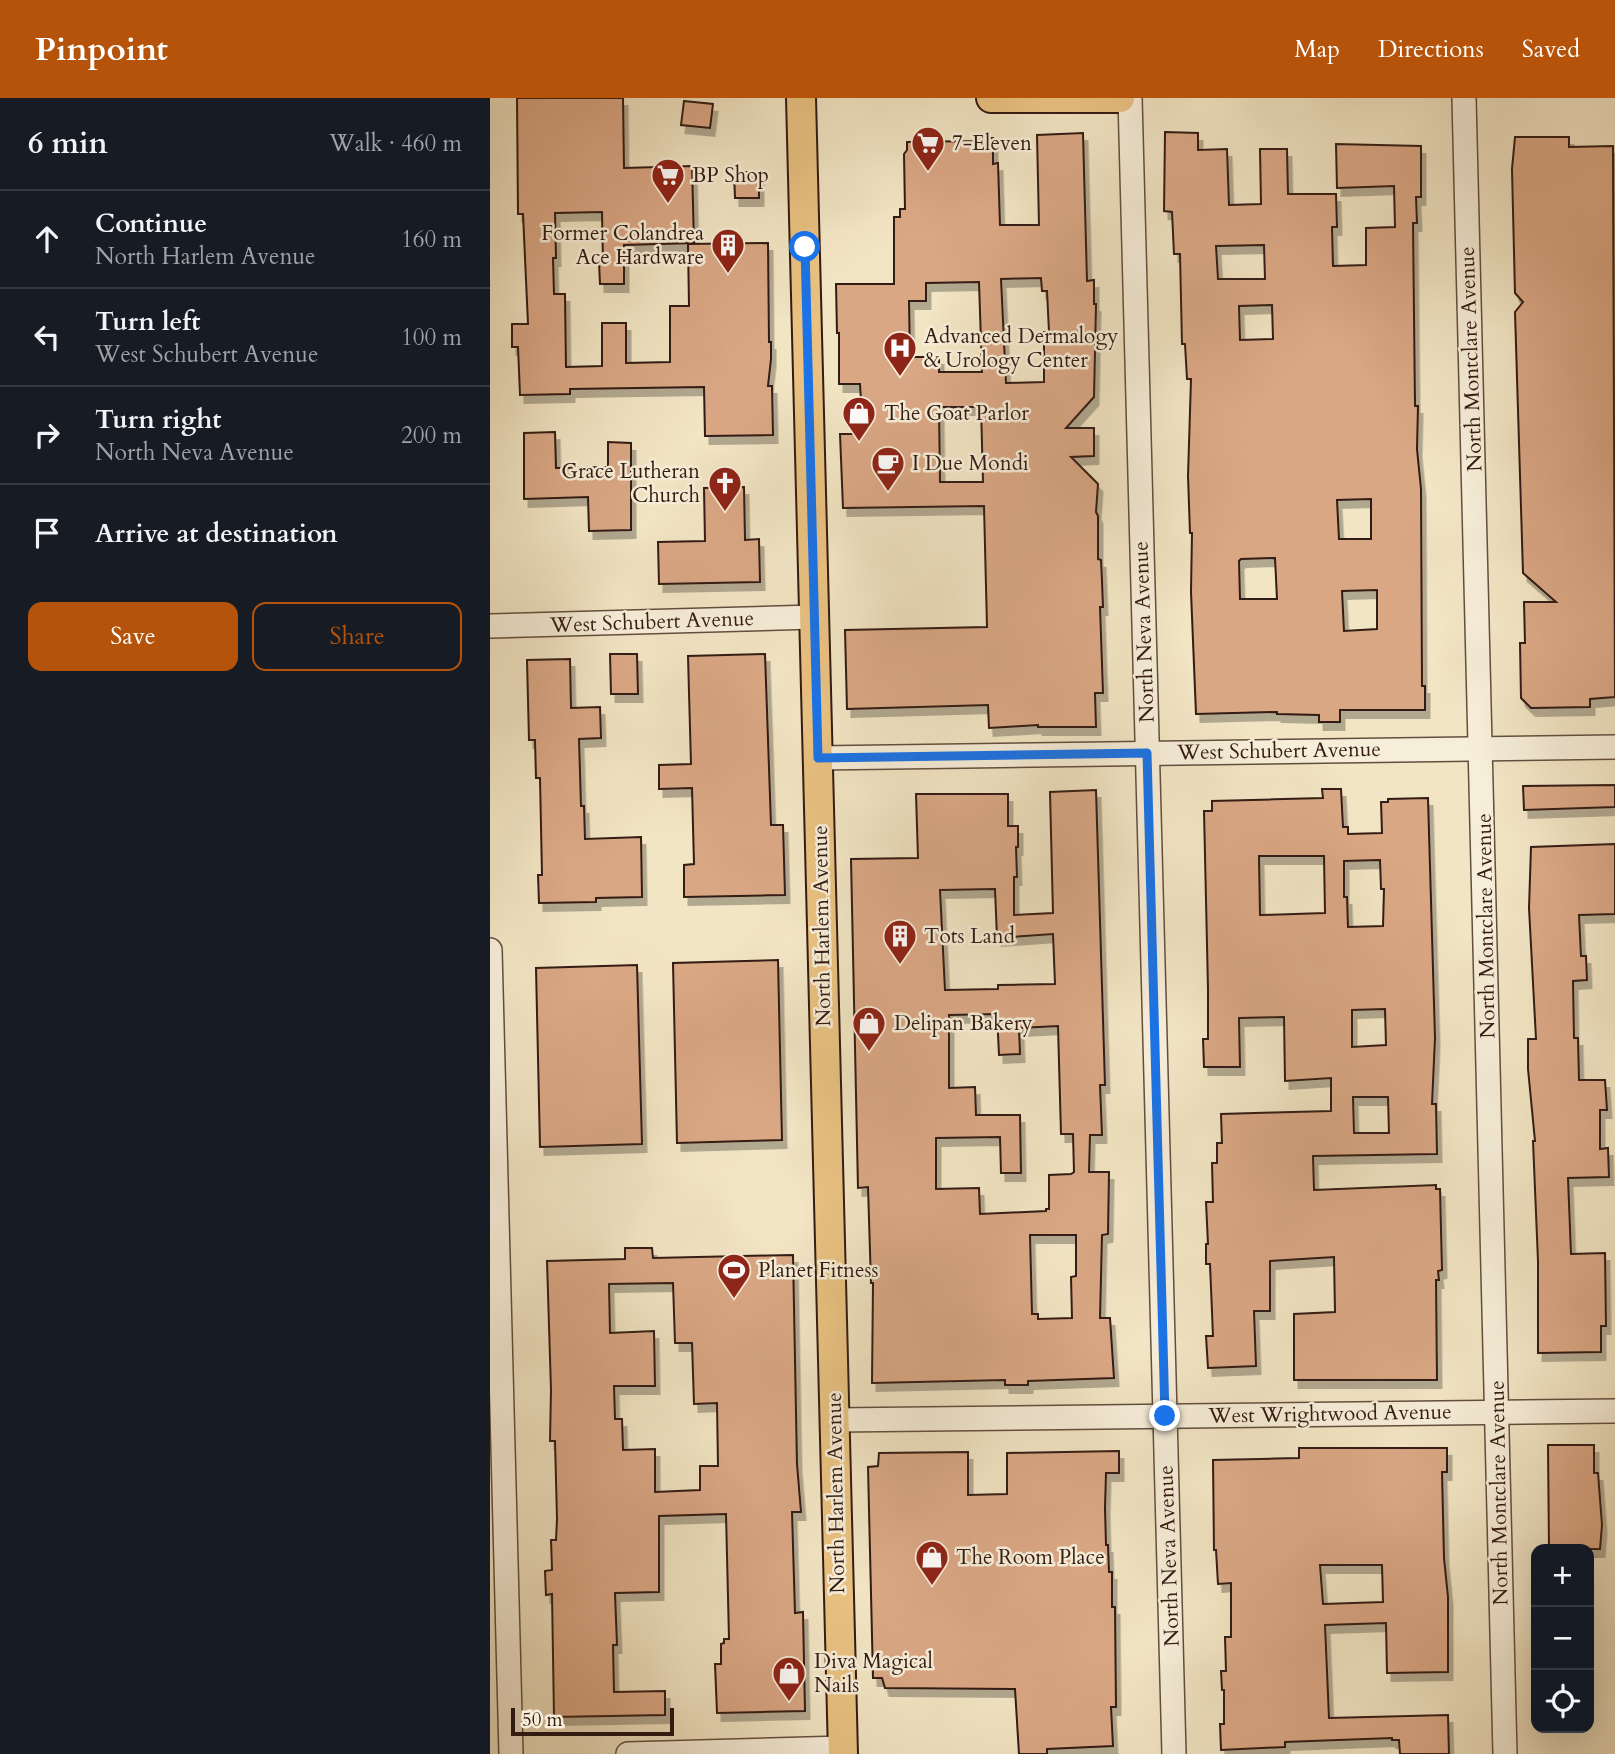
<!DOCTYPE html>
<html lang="en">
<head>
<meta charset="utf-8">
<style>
	:root { --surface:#171b24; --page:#20242c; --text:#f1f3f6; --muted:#9ea1a6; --line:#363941; --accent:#b45309 }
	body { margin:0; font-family:Cardo,serif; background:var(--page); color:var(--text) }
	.controls { position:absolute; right:21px; bottom:21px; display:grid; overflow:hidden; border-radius:14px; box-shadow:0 7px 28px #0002 }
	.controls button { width:63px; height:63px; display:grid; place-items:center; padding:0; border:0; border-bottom:2px solid var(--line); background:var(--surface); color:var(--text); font:35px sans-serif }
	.scale { position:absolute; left:21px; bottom:18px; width:163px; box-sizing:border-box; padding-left:7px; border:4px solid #331b12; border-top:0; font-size:19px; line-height:24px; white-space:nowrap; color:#331b12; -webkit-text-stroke:5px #f7eed9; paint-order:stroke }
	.stop { position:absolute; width:21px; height:21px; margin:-16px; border:5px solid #1a73e8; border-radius:50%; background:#fff }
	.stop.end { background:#1a73e8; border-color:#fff; box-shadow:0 2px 7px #0008 }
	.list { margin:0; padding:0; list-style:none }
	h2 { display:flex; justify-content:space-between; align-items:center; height:91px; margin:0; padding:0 28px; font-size:30px }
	h2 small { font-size:23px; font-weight:400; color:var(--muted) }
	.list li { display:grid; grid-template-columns:46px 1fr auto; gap:21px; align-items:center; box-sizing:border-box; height:98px; padding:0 28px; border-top:2px solid var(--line) }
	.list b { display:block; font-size:26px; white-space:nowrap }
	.list p { margin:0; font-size:23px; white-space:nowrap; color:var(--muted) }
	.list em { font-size:23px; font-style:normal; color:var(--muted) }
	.actions { display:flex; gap:14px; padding:21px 28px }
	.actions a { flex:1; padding:16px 0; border:2px solid var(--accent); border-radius:14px; text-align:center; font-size:24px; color:var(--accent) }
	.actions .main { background:var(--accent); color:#fff }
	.icon { flex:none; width:38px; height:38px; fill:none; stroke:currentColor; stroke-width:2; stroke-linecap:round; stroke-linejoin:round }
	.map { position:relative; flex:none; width:1125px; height:1656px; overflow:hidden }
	header { display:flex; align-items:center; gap:42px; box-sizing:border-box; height:98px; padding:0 35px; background:var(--accent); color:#fff }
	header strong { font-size:33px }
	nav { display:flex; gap:38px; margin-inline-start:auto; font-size:24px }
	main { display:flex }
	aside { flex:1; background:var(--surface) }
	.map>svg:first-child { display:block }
	.building { fill:#daa785; stroke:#331b12; stroke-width:2; fill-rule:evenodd; filter:url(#shadow) }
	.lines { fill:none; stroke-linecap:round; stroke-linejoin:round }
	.minor-casing { stroke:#634e3e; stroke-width:26 }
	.major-casing { stroke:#331b12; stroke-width:32 }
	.minor { stroke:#f7eed9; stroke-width:23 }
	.major { stroke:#e9c282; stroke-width:28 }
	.route { stroke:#1a73e8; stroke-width:9 }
	.labels { text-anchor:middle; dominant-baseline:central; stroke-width:5; stroke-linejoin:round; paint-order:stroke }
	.poi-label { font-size:21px; fill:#331b12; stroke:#f7eed9; text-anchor:start }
	.street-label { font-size:21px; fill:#331b12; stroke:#f7eed9 }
</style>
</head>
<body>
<header>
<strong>Pinpoint</strong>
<nav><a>Map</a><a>Directions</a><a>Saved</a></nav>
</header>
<main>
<aside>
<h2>6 min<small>Walk · 460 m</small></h2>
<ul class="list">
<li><svg class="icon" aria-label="ahead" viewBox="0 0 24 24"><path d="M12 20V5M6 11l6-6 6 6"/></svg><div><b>Continue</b><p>North Harlem Avenue</p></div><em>160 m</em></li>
<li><svg class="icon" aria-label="left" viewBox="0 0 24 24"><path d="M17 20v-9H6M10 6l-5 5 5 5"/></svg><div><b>Turn left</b><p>West Schubert Avenue</p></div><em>100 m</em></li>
<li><svg class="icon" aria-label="right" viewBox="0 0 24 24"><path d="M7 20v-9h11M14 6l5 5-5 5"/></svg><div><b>Turn right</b><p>North Neva Avenue</p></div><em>200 m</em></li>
<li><svg class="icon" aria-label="arrive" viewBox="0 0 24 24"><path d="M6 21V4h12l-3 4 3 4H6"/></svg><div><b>Arrive at destination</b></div></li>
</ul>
<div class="actions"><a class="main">Save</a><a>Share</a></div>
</aside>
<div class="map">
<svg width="1125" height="1656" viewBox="0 0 1125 1656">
	<defs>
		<filter id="shadow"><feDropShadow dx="4.5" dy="8" stdDeviation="0" flood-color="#0004"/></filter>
	</defs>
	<rect width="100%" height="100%" fill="#f2e5c4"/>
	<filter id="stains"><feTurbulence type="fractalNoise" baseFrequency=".00286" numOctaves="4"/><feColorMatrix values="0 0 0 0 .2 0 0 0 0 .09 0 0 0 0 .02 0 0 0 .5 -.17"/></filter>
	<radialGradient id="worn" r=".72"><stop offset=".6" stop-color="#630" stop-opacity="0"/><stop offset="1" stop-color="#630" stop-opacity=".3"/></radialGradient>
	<g class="building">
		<path d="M27 0H133L134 70 202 68 204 145 134 147V186H110L109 164H113L112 114 65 115 66 160H63L64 196H75L76 269 112 268V225H136V265L180 264V208H199L198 146 278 145 279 244H281V261L278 288H282L283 337 215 338 214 289 80 291V296L30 297 28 249H22V226H38L33 116H28Z"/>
		<path d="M194 3 223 6 220 30 191 27Z"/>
		<path d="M675 34 708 35V52L737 51 739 107 771 106 770 51H797L798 96H846L847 129H842L843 168 876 167V130L905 129 904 88 847 90 846 46 931 48V99H926L927 125H923L925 308H928L927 351 931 391 932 588H935V612H850V624H829V617L787 616V614L706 616 701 494 702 435H700L698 378 701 281H697L695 246H692L690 156H684L682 114 674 113ZM774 147 775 181H728L726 148ZM782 207 783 241 750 242 749 208ZM881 401V441H849L847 402ZM785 460 787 501H750L749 463 751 461ZM887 492V531L854 533 852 493Z"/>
		<path d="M593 35 597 183 604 182V206H606L604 299 576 330H604V358L581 359 608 386 606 414 608 418V461L611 462 612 483 613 509H610L613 595H605L606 629H548V627L499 630 498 607 357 611 355 532 497 529 494 408 353 410 350 336H370L371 303 370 286H349V235H347L346 186H404V119H410V111H415L414 56 417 52V44L484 43V40H503V66L508 65 510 127H549L547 37ZM551 180 552 193H557L559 234H554V284L516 285 511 181ZM489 184 492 274H449V259H420L419 203H436V185ZM449 309H491L493 384H450Z"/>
		<path d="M1025 39H1079V49L1123 48 1125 599 1100 601V609L1041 610 1031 600 1030 545H1035L1034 504H1066L1033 475 1025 214 1033 204 1025 195 1022 71Z"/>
		<path d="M244 74H269V100H245Z"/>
		<path d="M65 334 66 370 118 369V344L141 345V432L99 433 98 399 34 401V335Z"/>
		<path d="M254 389 255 442 269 441 270 484 169 486 168 444 215 443 214 390Z"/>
		<path d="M120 556H147L148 596H121Z"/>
		<path d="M275 556 281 727H293L295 797 194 799V767L204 766 202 690 169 691V667L201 666 198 558Z"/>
		<path d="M80 561 81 610 110 609 111 640 89 641 91 708H94L95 741 151 739 152 799 106 800V804L49 805 48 777H52L50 680H46L45 642H39L37 562Z"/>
		<path d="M1125 687V709L1034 712 1033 688Z"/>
		<path d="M832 691H851L853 729H858V736L892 735 891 704H898V701L938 700 945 940 942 1006H946L947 1056 823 1058 824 1092 946 1087V1091H950L952 1172 948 1173 949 1182H946L947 1282H804V1216L845 1214 844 1159 780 1163V1213H764L766 1268 718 1270 716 1238H723L720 1166H716V1146H718L716 1104H723L722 1065H727V1045H732L731 1016 841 1013V980L795 983 794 919 749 920 750 969H714L713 941H718V891L714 713H722V703L833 700ZM769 758H834L835 815 770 817ZM890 762 891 791H894L893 828 858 829 857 799H854V763ZM895 911 896 947 862 949V912ZM863 999H898L899 1035H864Z"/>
		<path d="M606 692 615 987H610L612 1037H600L599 1074H619L618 1136 612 1137 610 1220H620L624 1280 538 1283V1287H515V1282L382 1285 383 1185H381L378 1089 368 1090 361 761 428 760 426 696H518V728H528V749H526L527 779H524V817L563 815 560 694ZM505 791 507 840 563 836 565 886 508 887V891L455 892 450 792ZM507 916 509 957 530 956 529 930 568 928 571 1036H583L584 1074 581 1076 559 1077V1111H556V1113L490 1116 489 1090 446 1091V1040L510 1039 511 1075H531L530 1017H486L485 989 459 990V917ZM540 1137H586V1178L581 1179 582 1220 548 1221V1216H542Z"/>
		<path d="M1125 746V816L1089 817 1091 858H1096L1097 882 1083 883 1084 940H1088L1089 982H1115L1117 1012H1110V1051L1118 1050 1119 1079 1078 1080 1081 1156 1115 1155 1116 1228H1111V1254L1048 1255V1163L1043 1043H1045L1038 971V941H1046L1039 810 1041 749Z"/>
		<path d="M288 862 292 1042 187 1045 183 865Z"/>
		<path d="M147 867 152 1046 50 1049 46 870Z"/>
		<path d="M135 1150H162L163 1160 303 1157 307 1366 311 1414H302L305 1515 313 1514 315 1613 227 1615 225 1566H231V1546L234 1545V1541H239L236 1416 169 1418V1494L125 1495 127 1547H123L124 1594 175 1593V1617L64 1619 62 1496 56 1497 55 1473 62 1472 61 1442H66L67 1421 65 1343H60L61 1292 57 1163 135 1161ZM183 1185 185 1245H202L204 1306 227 1305 228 1368H210V1392L165 1394V1351L133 1352 132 1321H125L124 1288H165L164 1233 120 1235 119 1186Z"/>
		<path d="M1058 1347H1104V1375H1108L1112 1427 1110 1451H1059Z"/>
		<path d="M809 1350H957V1374H952L954 1460 958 1499V1574L897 1575 896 1525 835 1527 839 1620 958 1617 959 1656H910L909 1642H902V1640L795 1644V1649L731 1652 730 1626H734V1592H732L731 1573H736L735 1539H741V1485L728 1486 726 1452H724L723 1362 809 1360ZM830 1467H892L893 1504 833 1506Z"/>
		<path d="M629 1353V1375H616L615 1410 616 1447H618L619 1474H622V1509H625L626 1609H621L623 1648 557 1651V1656H529L525 1591 395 1590 392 1580H383L378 1369 388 1368 389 1355 478 1354V1397L517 1396V1355Z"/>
	</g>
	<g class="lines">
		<defs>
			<g id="minor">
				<path d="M640 0 684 1656"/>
				<path d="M974 0 1015 1656"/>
				<path d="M0 528 324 519"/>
				<path d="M328 660 1125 649"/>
				<path d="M0 852 21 1656"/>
				<path d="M345 1322 1125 1313"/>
				<path d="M138 1656 353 1650"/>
			</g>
			<g id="major">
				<path d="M311 0 353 1656"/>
				<path d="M501 0H630"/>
			</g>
		</defs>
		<use href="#minor" class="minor-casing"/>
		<use href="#major" class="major-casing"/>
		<use href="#minor" class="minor"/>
		<use href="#major" class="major"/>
	</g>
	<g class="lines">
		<path class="route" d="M315 149 328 660 657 655 675 1318"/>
	</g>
	<defs>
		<symbol id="supermarket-pin" viewBox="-11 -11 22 30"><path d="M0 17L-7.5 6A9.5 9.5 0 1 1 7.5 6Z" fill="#8f2418" stroke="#f7eed9"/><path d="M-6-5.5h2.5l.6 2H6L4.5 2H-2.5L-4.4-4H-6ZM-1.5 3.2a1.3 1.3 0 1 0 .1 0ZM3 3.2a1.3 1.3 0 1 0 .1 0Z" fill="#fff"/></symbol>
		<symbol id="building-pin" viewBox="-11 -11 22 30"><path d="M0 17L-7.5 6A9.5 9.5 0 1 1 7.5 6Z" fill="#8f2418" stroke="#f7eed9"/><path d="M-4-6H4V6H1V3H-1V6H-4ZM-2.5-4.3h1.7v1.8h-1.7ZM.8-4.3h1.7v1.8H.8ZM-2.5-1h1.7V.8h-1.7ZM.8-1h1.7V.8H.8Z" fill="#fff"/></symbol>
		<symbol id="hospital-pin" viewBox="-11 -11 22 30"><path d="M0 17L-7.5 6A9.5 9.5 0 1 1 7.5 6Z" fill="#8f2418" stroke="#f7eed9"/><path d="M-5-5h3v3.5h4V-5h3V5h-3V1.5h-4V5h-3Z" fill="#fff"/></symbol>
		<symbol id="shop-pin" viewBox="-11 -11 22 30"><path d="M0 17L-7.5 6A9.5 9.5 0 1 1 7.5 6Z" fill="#8f2418" stroke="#f7eed9"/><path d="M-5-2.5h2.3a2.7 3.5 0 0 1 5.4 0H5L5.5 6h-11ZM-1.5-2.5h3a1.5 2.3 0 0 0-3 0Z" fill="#fff"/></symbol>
		<symbol id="cafe-pin" viewBox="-11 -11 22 30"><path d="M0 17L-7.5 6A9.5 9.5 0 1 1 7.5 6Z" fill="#8f2418" stroke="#f7eed9"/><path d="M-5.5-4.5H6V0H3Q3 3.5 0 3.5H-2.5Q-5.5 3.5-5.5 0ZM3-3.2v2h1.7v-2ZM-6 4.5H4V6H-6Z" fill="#fff"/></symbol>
		<symbol id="church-pin" viewBox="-11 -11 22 30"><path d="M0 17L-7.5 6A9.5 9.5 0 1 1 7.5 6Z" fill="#8f2418" stroke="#f7eed9"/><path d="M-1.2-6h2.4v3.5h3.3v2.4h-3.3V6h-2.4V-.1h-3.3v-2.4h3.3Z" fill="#fff"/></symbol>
		<symbol id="stadium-pin" viewBox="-11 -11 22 30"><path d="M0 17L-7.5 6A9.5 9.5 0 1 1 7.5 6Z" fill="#8f2418" stroke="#f7eed9"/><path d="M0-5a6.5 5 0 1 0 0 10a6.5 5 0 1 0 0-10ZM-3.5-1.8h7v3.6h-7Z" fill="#fff"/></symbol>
	</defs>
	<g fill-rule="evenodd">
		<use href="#supermarket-pin" x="419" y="26" width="38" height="52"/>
		<use href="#supermarket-pin" x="159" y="58" width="38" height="52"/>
		<use href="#building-pin" x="219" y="128" width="38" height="52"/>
		<use href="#hospital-pin" x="391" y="231" width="38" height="52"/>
		<use href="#shop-pin" x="350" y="296" width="38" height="52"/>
		<use href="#cafe-pin" x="379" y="346" width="38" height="52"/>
		<use href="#church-pin" x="216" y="366" width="38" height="52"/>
		<use href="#building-pin" x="391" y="819" width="38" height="52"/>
		<use href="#shop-pin" x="360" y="906" width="38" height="52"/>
		<use href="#stadium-pin" x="225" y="1153" width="38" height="52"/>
		<use href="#shop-pin" x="423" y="1440" width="38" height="52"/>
		<use href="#shop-pin" x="280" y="1556" width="38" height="52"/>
	</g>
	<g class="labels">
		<g class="poi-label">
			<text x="462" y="45">7-Eleven</text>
			<text x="202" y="77">BP Shop</text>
			<text x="214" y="135" text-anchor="end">Former Colandrea<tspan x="214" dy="24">Ace Hardware</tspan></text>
			<text x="434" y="238">Advanced Dermalogy<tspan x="434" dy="24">&amp; Urology Center</tspan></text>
			<text x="394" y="315">The Goat Parlor</text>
			<text x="422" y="365">I Due Mondi</text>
			<text x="210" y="373" text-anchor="end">Grace Lutheran<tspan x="210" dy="24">Church</tspan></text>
			<text x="434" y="838">Tots Land</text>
			<text x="404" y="925">Delipan Bakery</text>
			<text x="268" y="1172">Planet Fitness</text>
			<text x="466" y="1459">The Room Place</text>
			<text x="324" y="1563">Diva Magical<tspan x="324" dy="24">Nails</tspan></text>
		</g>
		<g class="street-label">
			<text transform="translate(981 261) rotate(-92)">North Montclare Avenue</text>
			<text transform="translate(162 524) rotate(-2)">West Schubert Avenue</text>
			<text transform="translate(654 534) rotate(-92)">North Neva Avenue</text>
			<text transform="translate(789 653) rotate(-1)">West Schubert Avenue</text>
			<text transform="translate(332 828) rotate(-91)">North Harlem Avenue</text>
			<text transform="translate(996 828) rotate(-91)">North Montclare Avenue</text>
			<text transform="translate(840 1316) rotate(-1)">West Wrightwood Avenue</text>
			<text transform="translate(346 1395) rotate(-91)">North Harlem Avenue</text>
			<text transform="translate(1009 1395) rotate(-91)">North Montclare Avenue</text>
			<text transform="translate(679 1458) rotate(-92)">North Neva Avenue</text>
		</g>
	</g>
	<rect width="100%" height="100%" filter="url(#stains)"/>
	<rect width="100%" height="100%" fill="url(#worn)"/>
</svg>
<div class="controls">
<button>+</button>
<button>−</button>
<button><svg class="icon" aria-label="locate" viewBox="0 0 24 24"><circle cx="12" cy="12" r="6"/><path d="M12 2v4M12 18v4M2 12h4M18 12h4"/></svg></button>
</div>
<div class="scale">50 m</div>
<div class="stop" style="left:315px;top:149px"></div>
<div class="stop end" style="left:675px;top:1318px"></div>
</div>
</main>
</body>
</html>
